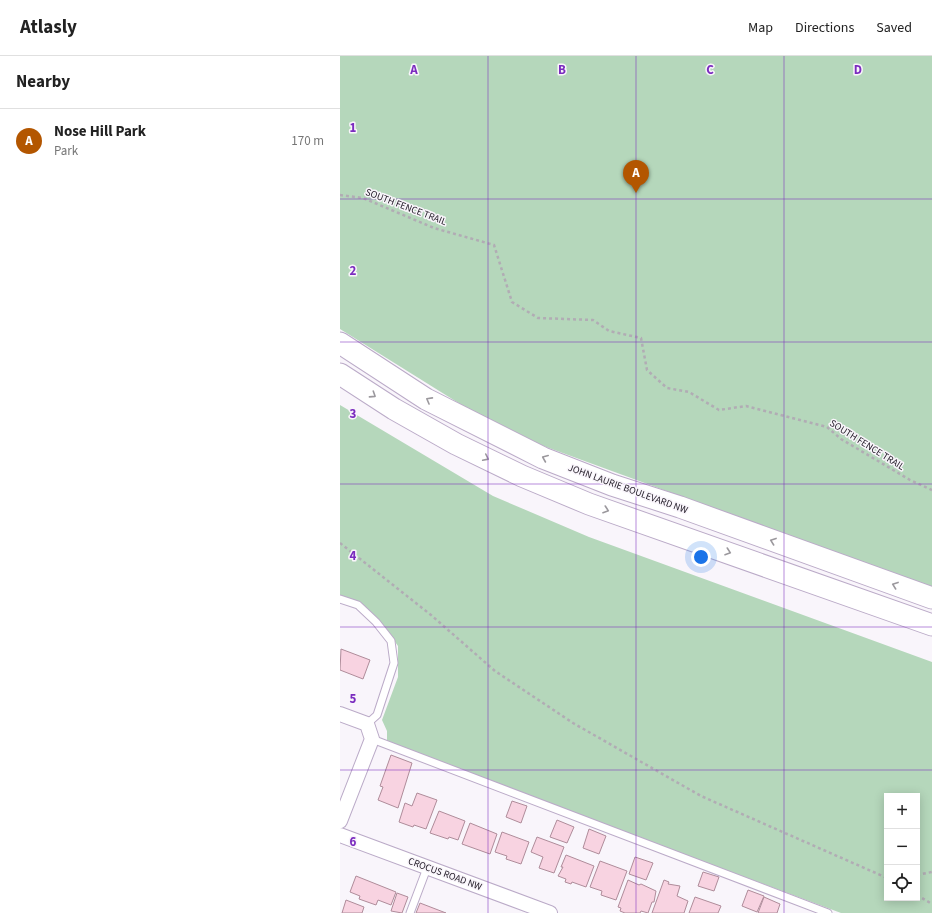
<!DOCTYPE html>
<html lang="en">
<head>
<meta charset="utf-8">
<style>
	:root { --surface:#fff; --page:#f2f2f2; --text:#222; --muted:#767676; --line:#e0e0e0; --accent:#b35600 }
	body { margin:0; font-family:"Source Sans 3",sans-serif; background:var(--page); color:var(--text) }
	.controls { position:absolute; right:12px; bottom:12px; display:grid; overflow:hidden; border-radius:0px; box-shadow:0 2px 10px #0003 }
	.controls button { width:36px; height:36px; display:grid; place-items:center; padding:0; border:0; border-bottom:1px solid var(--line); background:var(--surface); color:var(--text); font:20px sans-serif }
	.you { position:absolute; left:361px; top:501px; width:14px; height:14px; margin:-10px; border:3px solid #fff; border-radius:50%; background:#1a73e8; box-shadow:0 0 0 6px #1a73e833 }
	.badge { display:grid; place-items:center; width:26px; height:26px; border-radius:50%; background:var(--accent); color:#fff; font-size:13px; font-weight:700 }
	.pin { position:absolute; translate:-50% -33px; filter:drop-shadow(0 1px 2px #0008) }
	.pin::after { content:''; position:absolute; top:21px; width:14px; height:12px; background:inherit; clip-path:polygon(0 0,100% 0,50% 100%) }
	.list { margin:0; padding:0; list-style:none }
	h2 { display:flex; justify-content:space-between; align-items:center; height:52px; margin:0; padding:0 16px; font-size:17px }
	h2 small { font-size:13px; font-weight:400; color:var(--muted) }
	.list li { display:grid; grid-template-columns:26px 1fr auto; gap:12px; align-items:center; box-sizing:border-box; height:64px; padding:0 16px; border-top:1px solid var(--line) }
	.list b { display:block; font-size:15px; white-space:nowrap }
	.list p { margin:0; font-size:13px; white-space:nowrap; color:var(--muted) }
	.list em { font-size:13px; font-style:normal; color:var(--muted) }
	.icon { flex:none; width:22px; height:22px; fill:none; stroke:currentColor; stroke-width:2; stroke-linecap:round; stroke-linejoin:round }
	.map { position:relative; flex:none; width:592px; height:857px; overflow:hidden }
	header { display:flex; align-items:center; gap:24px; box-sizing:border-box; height:56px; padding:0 20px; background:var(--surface); border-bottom:1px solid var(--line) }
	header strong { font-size:19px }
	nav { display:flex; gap:22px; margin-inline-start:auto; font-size:14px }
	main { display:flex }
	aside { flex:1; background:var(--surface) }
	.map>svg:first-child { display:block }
	.green { fill:#b5d7bb; fill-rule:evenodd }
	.building { fill:#f8d3e1; stroke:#af8c9a }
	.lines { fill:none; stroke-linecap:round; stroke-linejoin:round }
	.lane-casing { stroke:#bbabc8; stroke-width:9 }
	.street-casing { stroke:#bbabc8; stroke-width:16 }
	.primary-casing { stroke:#bbabc8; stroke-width:23 }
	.path { stroke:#b1acb4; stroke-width:2.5; stroke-dasharray:3 3; stroke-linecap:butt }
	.lane { stroke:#fff; stroke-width:7 }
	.street { stroke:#fff; stroke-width:14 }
	.primary { stroke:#fff; stroke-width:21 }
	.oneway { stroke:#9b989d }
	.grid { fill:none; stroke:#7b2cbf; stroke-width:1; stroke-opacity:0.55 }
	.labels { text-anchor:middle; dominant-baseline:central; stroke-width:3; stroke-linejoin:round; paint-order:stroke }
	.street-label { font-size:10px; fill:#211b26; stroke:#f9f5fb }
	.grid-label { font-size:13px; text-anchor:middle; font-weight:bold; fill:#7b2cbf; stroke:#f9f5fb; stroke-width:3; stroke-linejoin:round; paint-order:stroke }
</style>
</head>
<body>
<header>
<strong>Atlasly</strong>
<nav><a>Map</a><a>Directions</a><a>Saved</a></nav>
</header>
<main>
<aside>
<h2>Nearby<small></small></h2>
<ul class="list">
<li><span class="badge">A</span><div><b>Nose Hill Park</b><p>Park</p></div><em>170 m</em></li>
</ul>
</aside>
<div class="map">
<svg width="592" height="857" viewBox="0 0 592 857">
	<rect width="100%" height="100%" fill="#f9f5fb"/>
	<g class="green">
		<path d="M0 0H592V532L165 376 0 273Z"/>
		<path d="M0 349 153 440 249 481 592 606V857H501L47 688V675L42 664 58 621V590L43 569 21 550 0 542ZM547 740H577V842H547Z"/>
	</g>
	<g class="building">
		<path d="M1 593 30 604 23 623 0 614Z"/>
		<path d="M51 699 72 707 58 752 38 744 43 731 40 730Z"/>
		<path d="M77 737 97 744 86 773 74 769 73 771 59 766 65 747 72 750Z"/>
		<path d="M172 745 187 750 181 767 166 761Z"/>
		<path d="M99 755 125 765 118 784 109 781 108 783 90 777Z"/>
		<path d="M217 764 234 771 227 787 210 781Z"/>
		<path d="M130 767 157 778 150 798 122 788Z"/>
		<path d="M249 773 266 780 259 798 243 792Z"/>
		<path d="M162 776 189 786 181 808 166 803 167 800 155 796Z"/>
		<path d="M197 781 224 791 214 817 199 812 203 801 191 796Z"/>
		<path d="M226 799 254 810 246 831 232 826 231 828 225 826 226 823 218 820 223 811H221Z"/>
		<path d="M295 801 313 807 306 824 289 818Z"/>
		<path d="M260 805 287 815 276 844 261 839 262 835 250 831Z"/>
		<path d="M363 816 379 821 374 835 358 830Z"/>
		<path d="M16 820 56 836 51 849 38 844 36 849 19 843 20 840 10 836Z"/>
		<path d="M288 824 299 829 301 828 316 835 314 846H312L308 857 301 855 300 857H285L280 855 281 852 278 851Z"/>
		<path d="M324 824 329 826 328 828 340 830 337 840 348 845 344 857H312Z"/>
		<path d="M408 834 424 840 417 856 402 850Z"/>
		<path d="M57 837 68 841 62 857 51 855Z"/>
		<path d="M355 841 381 850 378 857H349Z"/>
		<path d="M424 841 440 848 437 857H418Z"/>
		<path d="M6 844 24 851 22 857H2Z"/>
		<path d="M80 847 106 857H76Z"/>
	</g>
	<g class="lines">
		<defs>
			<g id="lane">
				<path d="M0 543 18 549 36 566 51 585 54 607 37 659 27 668"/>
				<path d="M32 683 488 857"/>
				<path d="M70 857 87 812"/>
			</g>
			<g id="street">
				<path d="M0 658 27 668 32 683 0 765"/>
				<path d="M0 779 210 857"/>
			</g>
			<g id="primary">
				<path d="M0 287 86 343 203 402 272 429 340 451 592 542"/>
				<path d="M0 318 54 353 116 388 182 420 249 448 592 569"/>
			</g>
		</defs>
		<use href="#lane" class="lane-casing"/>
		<use href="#street" class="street-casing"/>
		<use href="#primary" class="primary-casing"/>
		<g class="path">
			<path d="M0 139 23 142 94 172 154 189 172 246 198 262 253 264 269 275 301 282 307 314 327 332 349 336 379 354 406 350 487 371 501 383 570 424 592 434"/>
			<path d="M0 487 91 559 155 615 233 667 361 740 547 822"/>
			<path d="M577 819 592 816"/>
			<path d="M577 839 592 848"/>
		</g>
		<use href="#lane" class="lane"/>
		<use href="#street" class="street"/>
		<use href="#primary" class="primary"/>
	</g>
	<defs><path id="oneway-chevron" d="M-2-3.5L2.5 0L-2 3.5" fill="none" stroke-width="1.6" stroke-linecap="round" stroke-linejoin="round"/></defs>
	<g class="oneway">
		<use href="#oneway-chevron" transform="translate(33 339) rotate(33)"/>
		<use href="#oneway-chevron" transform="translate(89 344) rotate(-151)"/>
		<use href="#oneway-chevron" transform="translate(146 402) rotate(26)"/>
		<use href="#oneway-chevron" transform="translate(205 402) rotate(-157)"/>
		<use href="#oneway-chevron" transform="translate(266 454) rotate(19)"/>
		<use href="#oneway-chevron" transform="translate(433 485) rotate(-160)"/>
		<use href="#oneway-chevron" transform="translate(388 496) rotate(19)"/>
		<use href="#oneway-chevron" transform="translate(555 529) rotate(-160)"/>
	</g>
	<path class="grid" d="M148 0V857M296 0V857M444 0V857M0 143H592M0 286H592M0 428H592M0 571H592M0 714H592"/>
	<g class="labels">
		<g class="street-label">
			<text transform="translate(66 151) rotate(21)">SOUTH FENCE TRAIL</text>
			<text transform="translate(527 389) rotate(32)">SOUTH FENCE TRAIL</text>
			<text transform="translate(288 433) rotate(20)">JOHN LAURIE BOULEVARD NW</text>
			<text transform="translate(105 818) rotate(20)">CROCUS ROAD NW</text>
		</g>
	</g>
	<g class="grid-label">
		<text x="74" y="18">A</text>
		<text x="222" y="18">B</text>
		<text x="370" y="18">C</text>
		<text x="518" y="18">D</text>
		<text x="13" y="76">1</text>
		<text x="13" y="219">2</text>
		<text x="13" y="362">3</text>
		<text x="13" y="504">4</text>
		<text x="13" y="647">5</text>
		<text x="13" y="790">6</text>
	</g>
</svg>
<div class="controls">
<button>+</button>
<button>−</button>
<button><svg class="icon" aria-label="locate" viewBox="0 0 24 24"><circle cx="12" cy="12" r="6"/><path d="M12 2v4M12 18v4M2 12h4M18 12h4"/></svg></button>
</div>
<div class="you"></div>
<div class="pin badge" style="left:296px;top:137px">A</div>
</div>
</main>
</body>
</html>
